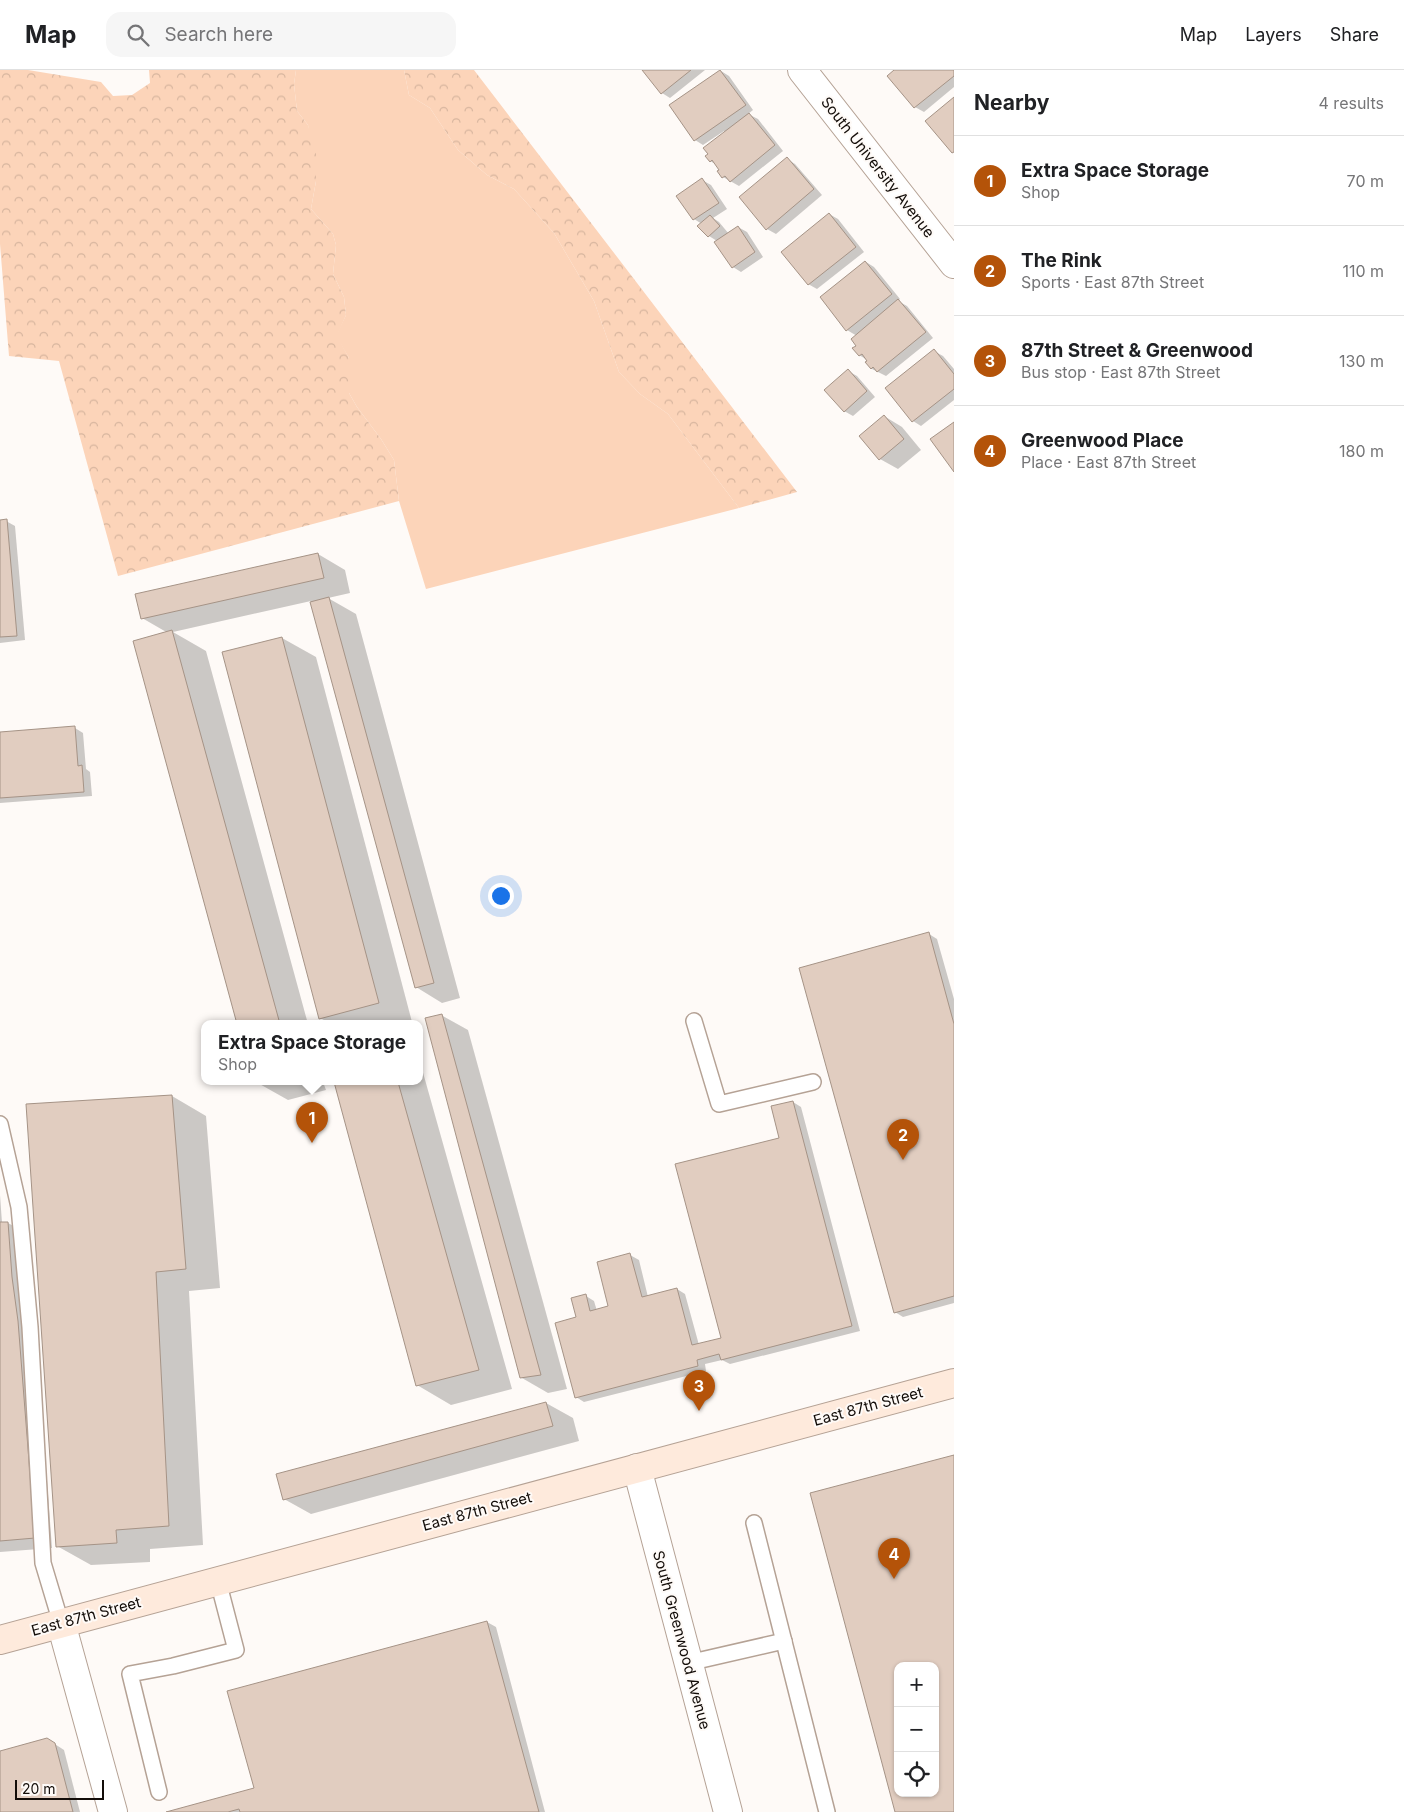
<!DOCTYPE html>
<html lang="en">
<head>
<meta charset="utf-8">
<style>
	:root { --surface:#fff; --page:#f6f6f6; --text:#202124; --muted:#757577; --line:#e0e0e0; --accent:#b45309 }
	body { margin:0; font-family:Inter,sans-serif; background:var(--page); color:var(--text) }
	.controls { position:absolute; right:15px; bottom:15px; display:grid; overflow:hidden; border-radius:10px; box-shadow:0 1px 4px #0004 }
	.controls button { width:45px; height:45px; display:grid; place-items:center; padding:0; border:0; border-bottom:1px solid var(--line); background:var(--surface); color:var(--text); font:25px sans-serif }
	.scale { position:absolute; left:15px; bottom:12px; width:89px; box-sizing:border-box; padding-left:5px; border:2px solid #130d09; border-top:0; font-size:14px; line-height:18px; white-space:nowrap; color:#130d09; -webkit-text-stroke:4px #fefaf7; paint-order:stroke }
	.you { position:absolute; left:500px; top:825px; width:18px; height:18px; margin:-12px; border:4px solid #fff; border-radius:50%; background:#1a73e8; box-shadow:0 0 0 8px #1a73e833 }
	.badge { display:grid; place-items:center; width:32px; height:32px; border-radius:50%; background:var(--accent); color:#fff; font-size:16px; font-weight:700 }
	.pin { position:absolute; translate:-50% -41px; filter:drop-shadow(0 1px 2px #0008) }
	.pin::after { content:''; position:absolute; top:26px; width:18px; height:15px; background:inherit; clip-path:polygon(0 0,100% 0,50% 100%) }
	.popup { position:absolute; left:201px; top:950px; width:222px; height:65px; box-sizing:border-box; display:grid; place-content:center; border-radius:10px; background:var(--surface); filter:drop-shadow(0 1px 4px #0005); font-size:16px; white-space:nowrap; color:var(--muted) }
	.popup b { font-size:19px; color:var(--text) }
	.popup::after { content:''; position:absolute; left:50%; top:100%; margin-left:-10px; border:10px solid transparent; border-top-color:var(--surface) }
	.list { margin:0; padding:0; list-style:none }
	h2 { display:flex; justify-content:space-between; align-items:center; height:65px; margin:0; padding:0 20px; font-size:21px }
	h2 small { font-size:16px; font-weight:400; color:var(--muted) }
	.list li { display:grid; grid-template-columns:32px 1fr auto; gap:15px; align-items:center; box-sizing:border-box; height:90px; padding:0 20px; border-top:1px solid var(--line) }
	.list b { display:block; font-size:19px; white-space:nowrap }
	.list p { margin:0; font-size:16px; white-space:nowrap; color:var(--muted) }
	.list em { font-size:16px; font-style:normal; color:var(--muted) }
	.icon { flex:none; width:28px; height:28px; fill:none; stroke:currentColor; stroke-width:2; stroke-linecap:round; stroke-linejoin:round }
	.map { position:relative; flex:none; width:954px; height:1742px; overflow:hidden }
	header { display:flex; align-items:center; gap:30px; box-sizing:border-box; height:70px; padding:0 25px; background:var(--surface); border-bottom:1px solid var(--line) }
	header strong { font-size:24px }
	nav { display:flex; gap:28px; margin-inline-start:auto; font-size:18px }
	.search { width:350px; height:45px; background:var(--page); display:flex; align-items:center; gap:12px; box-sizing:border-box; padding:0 18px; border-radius:15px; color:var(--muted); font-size:19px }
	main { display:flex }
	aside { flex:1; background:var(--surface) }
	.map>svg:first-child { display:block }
	.grass { fill:#fcd4b9 }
	.forest { fill:url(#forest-crowns) }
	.shadow { fill:#0003 }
	.building { fill:#e1cdc0; stroke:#a59386; fill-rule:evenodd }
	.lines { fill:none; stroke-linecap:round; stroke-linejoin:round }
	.service-casing { stroke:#b5a295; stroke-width:18 }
	.minor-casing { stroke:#b5a295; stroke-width:30 }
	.secondary-casing { stroke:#b5a295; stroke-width:30 }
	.service { stroke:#fff; stroke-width:15 }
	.minor { stroke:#fff; stroke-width:28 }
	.secondary { stroke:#feeadc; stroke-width:28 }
	.labels { text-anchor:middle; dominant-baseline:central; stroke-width:4; stroke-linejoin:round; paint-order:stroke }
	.street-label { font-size:15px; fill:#130d09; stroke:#fefaf7 }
</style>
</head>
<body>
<header>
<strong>Map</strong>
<div class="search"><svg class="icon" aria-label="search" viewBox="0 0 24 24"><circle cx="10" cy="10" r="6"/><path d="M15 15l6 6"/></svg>Search here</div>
<nav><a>Map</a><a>Layers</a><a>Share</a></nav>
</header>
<main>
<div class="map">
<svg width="954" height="1742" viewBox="0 0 954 1742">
	<defs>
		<pattern id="forest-crowns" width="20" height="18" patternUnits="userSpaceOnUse" patternTransform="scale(1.25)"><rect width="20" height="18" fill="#fcd4b9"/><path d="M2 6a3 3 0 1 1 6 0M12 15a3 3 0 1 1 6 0" fill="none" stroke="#d7b59e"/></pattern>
	</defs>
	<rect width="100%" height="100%" fill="#fefaf7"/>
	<path class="grass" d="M296 0H404L409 25 430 38 458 80 487 105 514 119 554 163 594 231 619 302 640 324 668 344 739 438 426 519 399 431 394 390 381 369 357 337 349 323V288L336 266 346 245 344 227 333 204 336 175 333 164 311 139 316 111 308 55 297 41 294 14Z"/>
	<g class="forest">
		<path d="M0 0H28L101 12 113 26 132 25 150 13 149 0H296L294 14 297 41 308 55 316 83V111L311 139 333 164 336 175 333 204 344 227 346 245 337 266 349 288V323L357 337 381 369 394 390 399 431 118 506 59 291 9 286 0 174Z"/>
		<path d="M404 0H474L797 422 739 438 668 344 640 324 619 302 594 231 554 163 514 119 487 105 458 80 430 38 409 25Z"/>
	</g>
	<g class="shadow">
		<path d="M644 0H705L670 28 662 23Z"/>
		<path d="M896 0H954V17L924 42 915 37 889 6Z"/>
		<path d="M721 1 729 6 753 40 748 44 758 49 783 81 739 116 723 107 718 101 721 100 717 95 710 91 725 63 724 61 703 75 695 70Z"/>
		<path d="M787 89 795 94 822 125 776 164 767 159Z"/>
		<path d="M702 110 711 115 727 139 713 148 719 152 729 164 738 157 747 162 763 187 741 202 733 197 717 171 709 166 702 154 694 149 678 126Z"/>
		<path d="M829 144 838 149 864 182 817 219 808 214Z"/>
		<path d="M866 192 874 197 900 229 898 231 907 236 933 268 886 306 872 299 867 293 869 291 859 285 857 266 847 260 821 228Z"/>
		<path d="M934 281 943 286 954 299V330L921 356 913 351Z"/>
		<path d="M848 301 857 306 875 327 853 346 844 341Z"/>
		<path d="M884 346 902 357 921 380 898 399 880 389Z"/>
		<path d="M0 451H6L15 456 25 570 0 573Z"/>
		<path d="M318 484 345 500 350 523 328 528 356 544 460 928 442 933 416 917 311 531 173 562 206 581 308 954H238L134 572 168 563 142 548Z"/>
		<path d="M282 568 316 587 412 952 403 954H332L320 948Z"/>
		<path d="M75 658 83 663 86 699 90 702 92 726 0 733V663Z"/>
		<path d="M929 864 937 869 954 929V1233L903 1247 895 1242Z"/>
		<path d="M441 945 468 960 567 1319 548 1323 522 1308Z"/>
		<path d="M420 997 422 999 512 1319 451 1335 417 1315 336 1012H420Z"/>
		<path d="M256 1012H323L326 1020 288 1030Z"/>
		<path d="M172 1026 206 1046 220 1218 189 1221 203 1475 150 1479V1492L91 1495 57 1476Z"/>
		<path d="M793 1032 801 1037 860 1261 730 1294 722 1290 705 1294 706 1301 584 1332 576 1327 577 1248 586 1226 594 1231 597 1241 610 1237 630 1185 639 1190 648 1227 677 1219 685 1224 699 1275 722 1268 780 1069Z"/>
		<path d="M0 1125 2 1153H8L26 1163 36 1262 52 1478 0 1482Z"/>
		<path d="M546 1333 573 1348 579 1371 311 1444 284 1429Z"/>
		<path d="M487 1552 496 1557 545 1742H171L255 1719Z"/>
		<path d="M47 1669 64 1680 80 1742H0V1682Z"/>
	</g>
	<g class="building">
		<path d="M642 0H691L661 24Z"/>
		<path d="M720 0 746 35 694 71 669 35Z"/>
		<path d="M894 0H954V6L914 38 887 6Z"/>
		<path d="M954 27V82L952 83 925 51Z"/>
		<path d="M749 43 775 75 730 112 725 106 722 108 717 101 719 100 712 90 710 92 705 86 708 84 703 78Z"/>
		<path d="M787 87 814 119 766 160 739 127Z"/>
		<path d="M702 108 719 133 693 150 676 126Z"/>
		<path d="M829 143 856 177 808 215 781 182Z"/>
		<path d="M710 145 720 156 708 167 697 156Z"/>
		<path d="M738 156 755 182 732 198 714 172Z"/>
		<path d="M865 191 892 224 846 261 820 227Z"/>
		<path d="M898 229 926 262 877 302 873 297 871 299 865 292 867 291 862 284 859 286 852 278 856 276 851 269Z"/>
		<path d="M934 279 954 304V319L912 352 885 318Z"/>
		<path d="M848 299 867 321 844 342 824 320Z"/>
		<path d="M884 345 904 369 879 390 859 366Z"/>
		<path d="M954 352V402L930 369Z"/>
		<path d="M7 449 17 566 0 567V450Z"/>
		<path d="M318 483 324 508 141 549 135 524Z"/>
		<path d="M329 527 434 913 415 918 310 532Z"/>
		<path d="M172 560 280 954H237L133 571Z"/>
		<path d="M282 567 379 933 319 949 222 582Z"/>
		<path d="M75 656 78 696 82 695 84 722 0 728V662Z"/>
		<path d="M929 862 954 954V1226L894 1243 799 898Z"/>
		<path d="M442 944 541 1305 520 1308 425 948Z"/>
		<path d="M334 1012H398L479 1300 416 1316Z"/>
		<path d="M172 1025 186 1199 156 1202 169 1456 116 1460 117 1473 56 1477 26 1034Z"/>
		<path d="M793 1031 852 1256 721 1290 719 1284 697 1290 698 1296 575 1328 555 1253 576 1247 571 1228 586 1224 590 1241 608 1236 597 1192 630 1183 642 1227 677 1218 692 1275 721 1268 675 1094 779 1068 771 1036Z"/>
		<path d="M0 1152H8L12 1207 18 1251 35 1468 0 1471Z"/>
		<path d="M546 1332 553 1356 283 1430 276 1404Z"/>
		<path d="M954 1385V1742H895L810 1423ZM898 1596H935V1723H898Z"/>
		<path d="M487 1551 539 1742H240L239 1739 228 1742H166L254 1718 227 1621Z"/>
		<path d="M47 1668 55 1673 73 1742H0V1681Z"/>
	</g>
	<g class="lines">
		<defs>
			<g id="service">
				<path d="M694 951 719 1034 813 1012"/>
				<path d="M0 1054 19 1137 30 1257 43 1493 61 1553"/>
				<path d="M754 1453 827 1742"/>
				<path d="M688 1593 784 1571"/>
				<path d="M159 1722 130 1604 173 1596 236 1580 218 1511"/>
			</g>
			<g id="minor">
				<path d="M802 0 954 194"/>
				<path d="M637 1398 728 1742"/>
				<path d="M61 1553 113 1742"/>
			</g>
			<path id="secondary" d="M0 1570 954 1313"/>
		</defs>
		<use href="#service" class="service-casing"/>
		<use href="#minor" class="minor-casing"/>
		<use href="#secondary" class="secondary-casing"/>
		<use href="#service" class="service"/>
		<use href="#minor" class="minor"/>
		<use href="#secondary" class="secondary"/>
	</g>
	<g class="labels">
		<g class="street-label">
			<text transform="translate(878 97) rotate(52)">South University Avenue</text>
			<text transform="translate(868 1336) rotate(-15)">East 87th Street</text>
			<text transform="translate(477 1441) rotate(-15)">East 87th Street</text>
			<text transform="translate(86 1546) rotate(-15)">East 87th Street</text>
			<text transform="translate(682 1570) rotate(75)">South Greenwood Avenue</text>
		</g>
	</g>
</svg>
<div class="controls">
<button>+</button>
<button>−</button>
<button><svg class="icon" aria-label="locate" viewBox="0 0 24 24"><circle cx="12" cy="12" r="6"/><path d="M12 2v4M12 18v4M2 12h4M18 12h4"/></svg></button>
</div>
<div class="scale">20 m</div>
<div class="you"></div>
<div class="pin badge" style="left:312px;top:1073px">1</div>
<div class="popup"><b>Extra Space Storage</b>Shop</div>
<div class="pin badge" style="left:903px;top:1090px">2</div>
<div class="pin badge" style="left:699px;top:1341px">3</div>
<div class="pin badge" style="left:894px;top:1509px">4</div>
</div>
<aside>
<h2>Nearby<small>4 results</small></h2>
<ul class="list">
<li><span class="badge">1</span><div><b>Extra Space Storage</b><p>Shop</p></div><em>70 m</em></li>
<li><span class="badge">2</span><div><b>The Rink</b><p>Sports · East 87th Street</p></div><em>110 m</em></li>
<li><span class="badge">3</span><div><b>87th Street &amp; Greenwood</b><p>Bus stop · East 87th Street</p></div><em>130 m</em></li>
<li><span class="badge">4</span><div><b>Greenwood Place</b><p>Place · East 87th Street</p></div><em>180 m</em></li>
</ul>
</aside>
</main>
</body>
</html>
